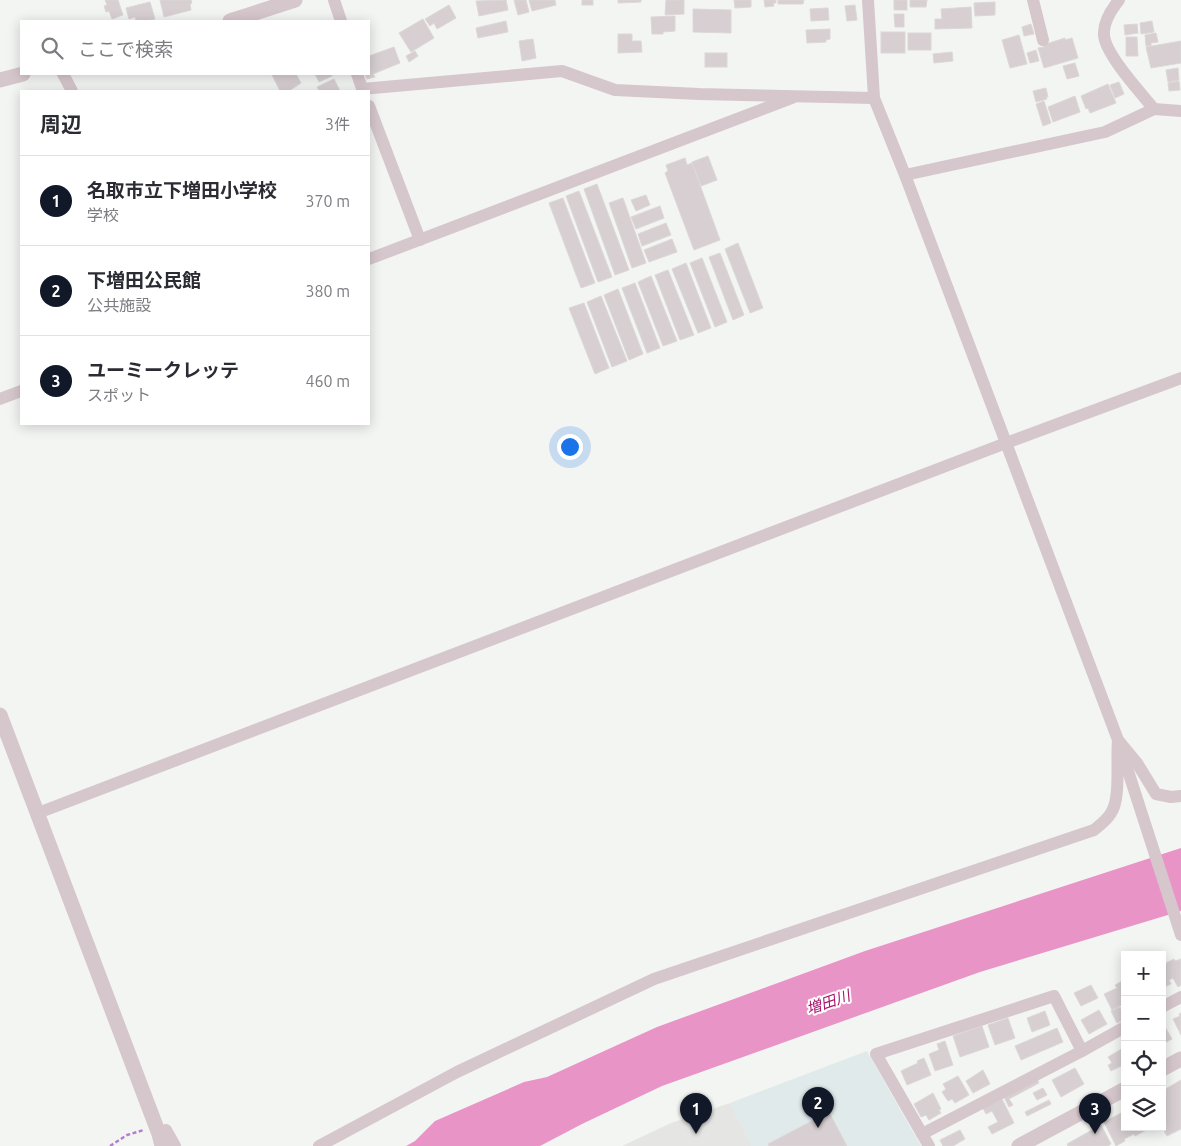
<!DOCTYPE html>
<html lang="ja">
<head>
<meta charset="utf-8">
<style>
	:root { --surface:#fff; --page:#f7f7f7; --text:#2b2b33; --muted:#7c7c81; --line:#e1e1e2; --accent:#111827 }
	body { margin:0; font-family:Ubuntu,"Noto Sans JP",sans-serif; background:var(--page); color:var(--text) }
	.controls { position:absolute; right:15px; bottom:15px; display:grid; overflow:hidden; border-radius:0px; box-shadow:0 2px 12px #0003 }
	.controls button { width:45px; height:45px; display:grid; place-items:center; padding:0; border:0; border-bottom:1px solid var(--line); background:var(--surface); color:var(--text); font:25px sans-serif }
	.you { position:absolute; left:569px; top:446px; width:18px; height:18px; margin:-12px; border:4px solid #fff; border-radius:50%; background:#1a73e8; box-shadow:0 0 0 8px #1a73e833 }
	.badge { display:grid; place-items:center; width:32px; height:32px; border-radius:50%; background:var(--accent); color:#fff; font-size:16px; font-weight:700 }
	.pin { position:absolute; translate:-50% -41px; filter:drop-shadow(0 1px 2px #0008) }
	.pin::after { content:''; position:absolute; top:26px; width:18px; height:15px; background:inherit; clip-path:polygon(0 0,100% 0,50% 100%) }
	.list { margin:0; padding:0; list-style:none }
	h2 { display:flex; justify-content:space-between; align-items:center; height:65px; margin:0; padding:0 20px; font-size:21px }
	h2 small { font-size:16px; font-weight:400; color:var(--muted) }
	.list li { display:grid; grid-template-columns:32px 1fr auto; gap:15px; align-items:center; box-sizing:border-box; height:90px; padding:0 20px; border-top:1px solid var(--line) }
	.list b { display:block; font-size:19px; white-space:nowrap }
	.list p { margin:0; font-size:16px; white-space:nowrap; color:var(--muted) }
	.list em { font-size:16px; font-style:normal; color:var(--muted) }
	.icon { flex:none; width:28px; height:28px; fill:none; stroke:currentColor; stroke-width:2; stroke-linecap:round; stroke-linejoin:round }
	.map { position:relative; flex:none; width:1181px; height:1146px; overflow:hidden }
	.search { position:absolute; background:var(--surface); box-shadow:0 2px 12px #0003; left:20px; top:20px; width:350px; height:55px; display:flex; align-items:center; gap:12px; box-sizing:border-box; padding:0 18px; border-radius:0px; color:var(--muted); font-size:19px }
	.panel { position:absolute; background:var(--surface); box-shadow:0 2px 12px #0003; left:20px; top:90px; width:350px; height:335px; border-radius:0px }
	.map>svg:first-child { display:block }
	.commercial { fill:#e1eaea }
	.education { fill:#e5e6e4 }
	.water { fill:#e994c7 }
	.building { fill:#d7cfd1; stroke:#ddd7d8 }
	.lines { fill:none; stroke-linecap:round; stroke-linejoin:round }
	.path { stroke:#b57ecc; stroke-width:2.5; stroke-dasharray:4 2.5; stroke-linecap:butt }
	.minor { stroke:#d6c7cc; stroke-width:12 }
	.tertiary { stroke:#d6c7cc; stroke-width:15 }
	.labels { text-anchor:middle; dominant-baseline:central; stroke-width:4; stroke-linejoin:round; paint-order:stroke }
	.water-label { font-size:15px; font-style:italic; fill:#aa136d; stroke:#fff }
</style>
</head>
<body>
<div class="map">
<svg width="1181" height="1146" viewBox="0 0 1181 1146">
	<rect width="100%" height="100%" fill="#f3f5f3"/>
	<path class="commercial" d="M867 1051 921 1146H752L730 1103Z"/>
	<path class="education" d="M730 1103 752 1146H622L671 1123Z"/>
	<path class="water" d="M1181 848V911L980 972 662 1086 582 1124 540 1146H406L415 1141 435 1121 524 1082 547 1077 657 1027 865 951Z"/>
	<g class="building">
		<path d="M105 0H118L123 15 112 19 109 11 106 12 104 6 107 5Z"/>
		<path d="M160 0H191L192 3 190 4 191 10 164 17Z"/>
		<path d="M506 0 508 10 479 16 476 1Z"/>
		<path d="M514 0H526L529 12 518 15Z"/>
		<path d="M529 0H555L556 5 532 11Z"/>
		<rect x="582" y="0" width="11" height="5"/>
		<path d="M618 0H641V2L618 3Z"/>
		<path d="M666 0H684V14L665 15Z"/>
		<path d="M734 0H751V7L735 8Z"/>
		<path d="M764 0H776V3H773L774 6 765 7Z"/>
		<path d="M778 0H804L803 4H778Z"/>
		<rect x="894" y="0" width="13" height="10"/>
		<path d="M910 0H927L926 7H910Z"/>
		<path d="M150 2 155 19 146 21H136L135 17 129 19 126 8Z"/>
		<path d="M995 2V15L975 16 974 3Z"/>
		<path d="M449 5 456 18 437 29 434 23 430 26 425 19Z"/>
		<path d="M855 5 857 20 847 21 845 6Z"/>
		<path d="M971 7 972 28 935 29V19H942L941 9Z"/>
		<path d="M828 8 829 20 811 21 810 9Z"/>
		<path d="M693 9 731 10V33L693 32Z"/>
		<path d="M894 14H904V27H895Z"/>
		<path d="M675 16V31L663 32V34H652L651 17Z"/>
		<path d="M423 19 434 38 411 52 399 33Z"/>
		<path d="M506 21 508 32 478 38 476 28Z"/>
		<path d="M1152 21 1154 32 1141 34 1140 23Z"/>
		<path d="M1031 24 1034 34 1024 36 1022 27Z"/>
		<path d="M1137 24 1138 33 1125 35 1124 25Z"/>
		<path d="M830 29V39L826 40V42L807 43 806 30Z"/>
		<rect x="881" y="32" width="24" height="21"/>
		<rect x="908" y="33" width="23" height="17"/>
		<path d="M1156 33 1158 42 1151 43V46H1146L1145 35Z"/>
		<path d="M618 34H632V41H641L642 52 618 53Z"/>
		<path d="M1019 35 1027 64 1010 68 1002 40Z"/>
		<path d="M1126 37H1137L1138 56H1126Z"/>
		<path d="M1065 38V40L1072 38 1078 58 1044 68 1038 48 1044 47 1043 45Z"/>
		<path d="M533 39 536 58 522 61 519 41Z"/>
		<path d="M1181 41V63L1151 68 1146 47Z"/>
		<path d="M394 47 400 63 373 74 375 77 367 79 365 74H369V56Z"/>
		<path d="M1036 50 1039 61 1030 63 1027 53Z"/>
		<path d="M415 51 418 56 409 62 406 56Z"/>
		<path d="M952 52 953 61 934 63 933 54Z"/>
		<rect x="705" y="53" width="22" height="14"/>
		<path d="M1075 63 1079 76 1067 79 1063 66Z"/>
		<path d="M1178 68 1179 80 1168 82 1166 70Z"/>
		<path d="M275 74H296L301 83 289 91H280L272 75Z"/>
		<path d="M315 74H331L332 76 319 82Z"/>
		<path d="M334 79 340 91H319L317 87Z"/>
		<path d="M1179 81 1180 90 1169 91 1168 83Z"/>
		<path d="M1119 82 1124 94 1115 98 1110 85Z"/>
		<path d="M1108 84 1116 103 1090 113 1088 108 1086 109 1081 96Z"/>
		<path d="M1046 88 1048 97H1046L1047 99 1036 102 1033 91Z"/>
		<path d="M1075 96 1080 112 1053 122 1048 107Z"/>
		<path d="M1044 101 1051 123 1043 126 1036 104Z"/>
		<path d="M708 156 717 180 701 186 692 162Z"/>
		<path d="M685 158 687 165 692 163 720 240 694 250 665 173 668 171 666 165Z"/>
		<path d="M597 184 629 270 615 275 584 189Z"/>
		<path d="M579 191 612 277 598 282 566 196Z"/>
		<path d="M646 195 650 205 636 211 631 200Z"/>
		<path d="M563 198 595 283 581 288 549 203Z"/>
		<path d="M623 198 646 263 632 268 609 203Z"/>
		<path d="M660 206 664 218 636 229 631 217Z"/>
		<path d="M666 223 671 235 642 246 638 234Z"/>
		<path d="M672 239 677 252 649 262 644 250Z"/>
		<path d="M738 243 763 308 750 313 725 249Z"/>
		<path d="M720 253 744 315 733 320 709 257Z"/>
		<path d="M702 258 727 322 715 327 690 263Z"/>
		<path d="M686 263 711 328 698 333 672 269Z"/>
		<path d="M668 270 694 335 680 340 655 275Z"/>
		<path d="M651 276 677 341 663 346 638 282Z"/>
		<path d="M635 283 660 348 647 353 622 288Z"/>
		<path d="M618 289 643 354 629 360 604 295Z"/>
		<path d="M601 296 627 361 612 367 587 302Z"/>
		<path d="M584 303 609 368 595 374 569 308Z"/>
		<path d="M1174 959 1175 961 1181 959V985L1178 987 1173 978 1169 980 1171 984 1162 988V965Z"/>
		<path d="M1124 980 1125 1003 1112 1010 1104 994 1117 988 1115 985Z"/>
		<path d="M1091 985 1098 998 1081 1006 1074 993Z"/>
		<path d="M1120 1007 1125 1019 1117 1023 1111 1011Z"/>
		<path d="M1099 1010 1107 1024 1089 1034 1081 1020Z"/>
		<path d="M1045 1011 1050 1025 1032 1032 1027 1018Z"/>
		<path d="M1181 1013V1035L1173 1019 1180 1016 1179 1014Z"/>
		<path d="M1008 1018 1015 1038 995 1045 988 1025Z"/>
		<path d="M1164 1025 1172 1039 1163 1044 1162 1026Z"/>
		<path d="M982 1026 989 1047 960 1057 953 1036Z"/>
		<path d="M1057 1028 1063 1042 1021 1060 1015 1046Z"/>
		<path d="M945 1041 953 1065 935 1071 929 1054 939 1050 937 1044Z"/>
		<path d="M1125 1047V1064L1111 1071 1108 1065 1112 1063 1108 1057Z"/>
		<path d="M924 1058 931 1075 907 1085 901 1071 918 1063 917 1061Z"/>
		<path d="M1075 1068 1084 1084 1061 1097 1052 1080Z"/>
		<path d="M983 1070 990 1084 973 1093 966 1081Z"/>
		<path d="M958 1076 969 1095 955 1103 952 1099 948 1101 942 1092 946 1089 943 1084Z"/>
		<path d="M1037 1079 1039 1083 1009 1099 1013 1105 1009 1107 1004 1097Z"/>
		<path d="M1181 1080V1129L1167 1136 1162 1127V1091Z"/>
		<path d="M1043 1088 1047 1095 1037 1100 1033 1093Z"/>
		<path d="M933 1093 941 1109 939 1110 941 1113 929 1120 926 1115 921 1117 914 1104Z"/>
		<path d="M1002 1099 1014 1123 992 1134 988 1127 998 1122 992 1111 986 1114 983 1108Z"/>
		<path d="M1049 1100 1051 1104 1027 1116 1025 1112Z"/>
		<path d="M1125 1111V1127H1152L1135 1136 1134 1134 1124 1139 1125 1141 1116 1146 1104 1122Z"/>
		<path d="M829 1112 847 1146H769L768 1144Z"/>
		<path d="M1101 1125 1111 1144 1108 1146H1068L1067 1144Z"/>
		<path d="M960 1130 965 1139 953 1146H943L940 1140Z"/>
	</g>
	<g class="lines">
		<path class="path" d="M110 1146 127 1135 144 1130"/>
		<g class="minor">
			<path d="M334 0 341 21"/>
			<path d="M868 0 874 98 905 175 1118 740 1181 935"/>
			<path d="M1033 0 1043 40"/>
			<path d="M1119 0C1111 10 1103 22 1104 35 1105 54 1141 93 1154 109"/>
			<path d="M63 74 72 91"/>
			<path d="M357 74 363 91"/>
			<path d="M362 89 562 71 615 90 699 94 874 98"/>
			<path d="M369 106 420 240"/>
			<path d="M905 175 1105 132 1154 109 1181 111"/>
			<path d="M369 259 792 98"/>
			<path d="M0 399 21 391"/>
			<path d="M38 813 1006 443 1181 378"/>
			<path d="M1162 1007 1181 997"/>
			<path d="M159 1134 166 1130 175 1146"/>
			<path d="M922 1134 1082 1051"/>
			<path d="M319 1146 457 1072 654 979 1094 830C1100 825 1107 820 1111 813 1121 799 1116 759 1118 740L1137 763 1156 794 1171 797 1181 796"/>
			<path d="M929 1146 876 1054 1054 996 1082 1051 1125 1027"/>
		</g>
		<g class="tertiary">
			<path d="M230 21 295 0"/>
			<path d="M0 80 23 74"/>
			<path d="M0 715 159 1134 162 1146"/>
			<path d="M1162 1069 1181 1059"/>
			<path d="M1019 1146 1125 1089"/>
		</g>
	</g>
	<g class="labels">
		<g class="water-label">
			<text transform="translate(828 1002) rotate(-19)">増田川</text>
		</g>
	</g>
</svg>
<div class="controls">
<button>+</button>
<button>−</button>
<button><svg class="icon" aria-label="locate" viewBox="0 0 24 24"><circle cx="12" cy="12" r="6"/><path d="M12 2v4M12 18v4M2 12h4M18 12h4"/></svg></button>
<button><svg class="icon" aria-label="layers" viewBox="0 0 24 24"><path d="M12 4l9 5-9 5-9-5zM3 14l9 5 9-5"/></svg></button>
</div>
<div class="you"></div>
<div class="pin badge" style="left:696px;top:1134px">1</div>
<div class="pin badge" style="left:818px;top:1128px">2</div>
<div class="pin badge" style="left:1095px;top:1134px">3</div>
<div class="search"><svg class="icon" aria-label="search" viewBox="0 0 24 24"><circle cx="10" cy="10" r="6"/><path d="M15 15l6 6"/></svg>ここで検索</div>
<section class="panel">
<h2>周辺<small>3件</small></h2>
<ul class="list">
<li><span class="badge">1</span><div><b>名取市立下増田小学校</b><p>学校</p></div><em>370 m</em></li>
<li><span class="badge">2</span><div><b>下増田公民館</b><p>公共施設</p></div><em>380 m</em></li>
<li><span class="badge">3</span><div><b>ユーミークレッテ</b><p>スポット</p></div><em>460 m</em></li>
</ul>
</section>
</div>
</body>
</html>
